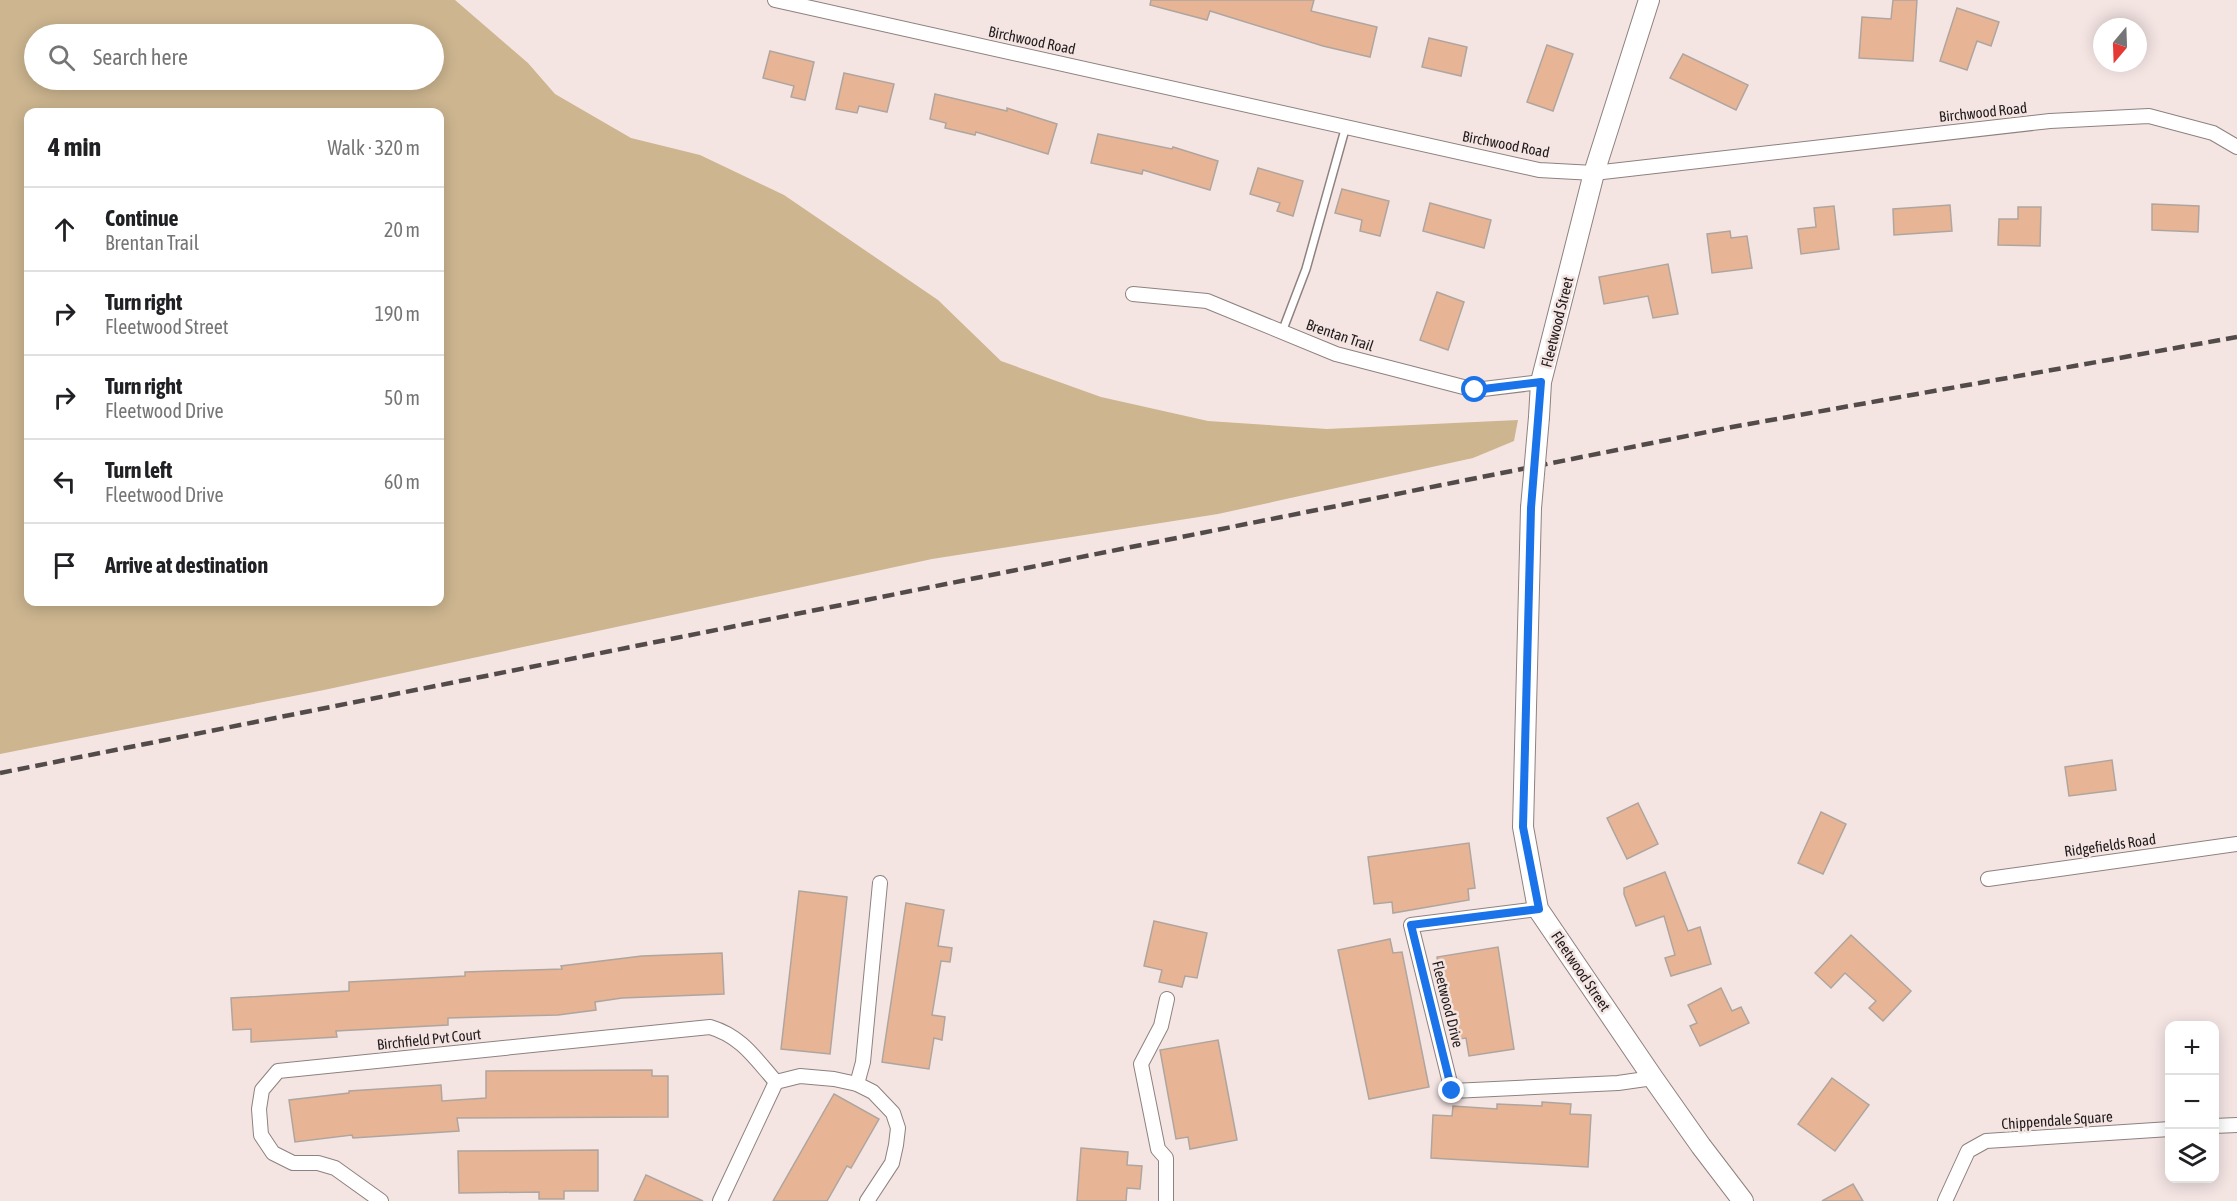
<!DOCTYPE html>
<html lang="en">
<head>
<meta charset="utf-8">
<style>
	:root { --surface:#fff; --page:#f2f2f2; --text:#202124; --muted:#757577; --line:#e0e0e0 }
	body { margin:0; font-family:"Asap Condensed",sans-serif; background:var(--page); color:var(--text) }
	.controls { position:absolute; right:18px; bottom:18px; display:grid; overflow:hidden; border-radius:12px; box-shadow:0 3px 15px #0003 }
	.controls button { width:54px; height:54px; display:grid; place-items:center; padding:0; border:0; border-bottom:2px solid var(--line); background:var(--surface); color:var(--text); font:30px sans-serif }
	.compass { position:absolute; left:2093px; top:18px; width:54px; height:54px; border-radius:50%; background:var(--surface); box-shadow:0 3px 15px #0003; rotate:199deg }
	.stop { position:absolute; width:18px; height:18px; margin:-14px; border:4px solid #1a73e8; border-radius:50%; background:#fff }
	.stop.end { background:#1a73e8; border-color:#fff; box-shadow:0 2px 6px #0008 }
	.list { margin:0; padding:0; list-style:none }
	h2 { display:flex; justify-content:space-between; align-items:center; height:78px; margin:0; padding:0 24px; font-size:26px }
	h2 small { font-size:20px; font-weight:400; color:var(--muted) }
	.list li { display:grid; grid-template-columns:39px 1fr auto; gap:18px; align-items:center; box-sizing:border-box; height:84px; padding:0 24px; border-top:2px solid var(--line) }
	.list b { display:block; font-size:22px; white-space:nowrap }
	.list p { margin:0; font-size:20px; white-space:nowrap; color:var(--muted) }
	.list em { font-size:20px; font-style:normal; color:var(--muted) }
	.icon { flex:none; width:33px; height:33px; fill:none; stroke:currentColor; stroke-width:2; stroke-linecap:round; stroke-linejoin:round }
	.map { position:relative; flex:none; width:2237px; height:1201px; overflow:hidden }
	.search { position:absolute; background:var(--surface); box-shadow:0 3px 15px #0003; left:24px; top:24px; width:420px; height:66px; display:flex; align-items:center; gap:15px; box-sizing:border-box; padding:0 21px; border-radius:33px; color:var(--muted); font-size:22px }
	.panel { position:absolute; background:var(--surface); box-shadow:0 3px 15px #0003; left:24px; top:108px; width:420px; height:498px; border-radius:12px }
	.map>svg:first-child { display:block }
	.green { fill:#ccb58f; fill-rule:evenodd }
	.building { fill:#e7b595; stroke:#b0a59e; stroke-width:1.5 }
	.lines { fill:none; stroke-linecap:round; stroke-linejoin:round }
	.lane-casing { stroke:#8e817f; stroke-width:10 }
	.street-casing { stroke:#8e817f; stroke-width:16 }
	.secondary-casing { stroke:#8e817f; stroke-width:22 }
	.lane { stroke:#fff; stroke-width:7 }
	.street { stroke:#fff; stroke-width:14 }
	.secondary { stroke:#fff; stroke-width:20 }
	.rail { stroke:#524b4a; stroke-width:4.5; stroke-dasharray:12 6; stroke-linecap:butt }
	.secondary-bridge-casing { stroke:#8e817f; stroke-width:22; stroke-linecap:butt }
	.secondary-bridge { stroke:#fff; stroke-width:20 }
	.route { stroke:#1a73e8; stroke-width:8 }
	.labels { text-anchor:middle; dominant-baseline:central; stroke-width:5; stroke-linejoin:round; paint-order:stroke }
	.street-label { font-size:15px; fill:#211c1c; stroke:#f4e5e3 }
</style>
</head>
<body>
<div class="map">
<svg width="2237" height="1201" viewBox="0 0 2237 1201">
	<rect width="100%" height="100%" fill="#f4e5e3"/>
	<path class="green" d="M0 0H455L528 63 555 94 631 138 700 155 784 195 938 300 1001 361 1101 397 1208 421 1327 429 1518 420 1514 441 1473 458 1218 514 932 559 324 690 0 754ZM34 34H434V80H34ZM28 112H440V602H28Z"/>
	<g class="building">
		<path d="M1151 0H1314L1311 11 1377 27 1370 57 1323 46 1210 11 1207 20 1150 5Z"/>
		<path d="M1893 0H1917L1913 61 1859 58 1862 17 1891 19Z"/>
		<path d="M1957 8 1999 22 1991 46 1977 41 1967 70 1940 61Z"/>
		<path d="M1429 38 1467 47 1461 76 1422 67Z"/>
		<path d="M1547 45 1573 54 1553 111 1527 102Z"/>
		<path d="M770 51 814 62 805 100 791 97 794 86 763 78Z"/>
		<path d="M1683 54 1748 85 1736 110 1670 78Z"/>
		<path d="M844 73 894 84 887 112 859 106 857 113 836 109Z"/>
		<path d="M935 94 1007 111V108L1057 124 1048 154 976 132 975 135 945 128 946 123 930 119Z"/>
		<path d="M1098 134 1172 149 1173 147 1218 161 1210 190 1143 170 1142 174 1091 163Z"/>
		<path d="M1258 168 1303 181 1293 216 1277 211 1280 203 1250 194Z"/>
		<path d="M1342 189 1389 201 1380 236 1360 231 1362 220 1335 213Z"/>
		<path d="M1430 203 1491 220 1484 248 1423 231Z"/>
		<path d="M2152 204 2199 206 2198 232 2152 230Z"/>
		<path d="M1950 205 1952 231 1894 235 1893 209Z"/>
		<path d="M1834 206 1839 249 1801 254 1798 229 1816 227 1814 208Z"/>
		<path d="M2018 207H2041L2040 246 1998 245 1999 219H2018Z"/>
		<path d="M1730 231 1731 238 1747 236 1752 268 1712 273 1707 234Z"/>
		<path d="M1668 264 1678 314 1653 318 1648 296 1604 304 1599 277Z"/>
		<path d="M1437 292 1464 302 1448 350 1420 340Z"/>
		<path d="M2112 760 2116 790 2069 796 2065 767Z"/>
		<path d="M1638 803 1658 844 1627 859 1607 818Z"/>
		<path d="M1821 812 1846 824 1823 874 1798 863Z"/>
		<path d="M1469 843 1475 888 1468 889 1469 900 1393 913 1392 902 1374 904 1368 857Z"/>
		<path d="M1665 872 1688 931 1700 927 1711 964 1671 976 1665 958 1675 955 1664 916 1636 926 1624 894V888Z"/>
		<path d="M799 891 847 897 830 1054 781 1049Z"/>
		<path d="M906 903 944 910 938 946 952 948 950 962 941 961 932 1015 945 1017 942 1040 934 1038 929 1069 882 1062Z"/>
		<path d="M1154 921 1207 933 1197 978 1185 976 1182 987 1159 982 1162 970 1144 966Z"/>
		<path d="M1851 935 1911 991 1883 1021 1869 1008 1876 1001 1845 973 1831 988 1815 973Z"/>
		<path d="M1390 939 1393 953 1402 952 1429 1087 1369 1099 1338 950Z"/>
		<path d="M1498 947 1514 1049 1469 1056 1466 1038 1453 1040 1446 995H1443L1437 957Z"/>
		<path d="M722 953 724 994 622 998 595 1002 596 1010 558 1015 448 1018V1025L336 1031 337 1037 251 1042V1029L233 1030 231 998 349 991V982L465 976V972L562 969 561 966 642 956Z"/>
		<path d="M1721 988 1732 1011 1741 1007 1749 1023 1700 1046 1690 1026 1697 1023 1688 1005Z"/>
		<path d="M1218 1040 1237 1140 1190 1149 1188 1137 1176 1139 1160 1050Z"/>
		<path d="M652 1070V1076H668V1117L457 1118 459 1131 353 1138 352 1135 295 1142 289 1100 349 1093V1091L441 1085 442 1101 486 1098V1071Z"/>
		<path d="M1832 1078 1869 1105 1835 1151 1798 1124Z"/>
		<path d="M834 1094 879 1119 851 1168 847 1166 827 1201H773Z"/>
		<path d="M1542 1102 1571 1104 1570 1114 1591 1115 1588 1167 1431 1158 1433 1115 1452 1116 1453 1106 1497 1109V1104L1542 1106Z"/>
		<path d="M1081 1148 1128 1152 1127 1165 1142 1166 1140 1189 1127 1188 1126 1201H1077Z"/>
		<path d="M598 1150V1191H564V1199H539V1192L459 1193 458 1151Z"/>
		<path d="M646 1175 703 1201H634Z"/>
		<path d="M1853 1184 1863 1201H1822Z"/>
	</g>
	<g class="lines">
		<defs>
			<path id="lane" d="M1282 332 1306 269 1346 126"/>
			<g id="street">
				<path d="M775 0 1539 170 1594 173 2050 121 2149 116 2213 133 2237 147"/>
				<path d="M1133 294 1207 301 1336 354 1475 390 1541 382"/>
				<path d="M1988 879 2237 844"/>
				<path d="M1538 909 1411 925 1452 1091 1618 1083 1653 1078"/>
				<path d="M857 1084 863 1062 880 883"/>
				<path d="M2214 1126 2237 1125"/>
				<path d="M381 1201 335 1168 318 1163H293L273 1153 261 1135 259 1109 262 1090 278 1071 710 1027C741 1036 755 1058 776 1082"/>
				<path d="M720 1201 776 1082 800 1076 834 1079 857 1084 873 1092 893 1113 898 1128 896 1145 892 1163 867 1201"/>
				<path d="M1166 1201V1158L1158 1149 1141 1064 1161 1026 1167 999"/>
				<path d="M1945 1201 1968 1151 1986 1141 2170 1129"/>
			</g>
			<g id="secondary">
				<path d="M1539 417 1541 382 1594 173 1649 0"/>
				<path d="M1531 508 1523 827 1538 909 1653 1078 1701 1146 1743 1201"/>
			</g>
		</defs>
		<use href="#lane" class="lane-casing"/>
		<use href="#street" class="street-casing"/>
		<use href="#secondary" class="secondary-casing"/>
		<use href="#lane" class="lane"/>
		<use href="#street" class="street"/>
		<use href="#secondary" class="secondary"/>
		<path class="rail" d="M0 773 1732 427 2237 337"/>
		<defs>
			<path id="secondary-bridge" d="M1531 508 1539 417"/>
		</defs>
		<use href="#secondary-bridge" class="secondary-bridge-casing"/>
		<use href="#secondary-bridge" class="secondary-bridge"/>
	</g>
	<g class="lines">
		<path class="route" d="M1452 1091 1411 925 1539 909 1523 827 1531 508 1541 382 1475 390"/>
	</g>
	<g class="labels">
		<g class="street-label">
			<text transform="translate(1032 40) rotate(12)">Birchwood Road</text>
			<text transform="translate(1983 112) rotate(-6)">Birchwood Road</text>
			<text transform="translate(1506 144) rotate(11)">Birchwood Road</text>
			<text transform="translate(1557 322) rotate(-76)">Fleetwood Street</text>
			<text transform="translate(1340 335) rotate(19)">Brentan Trail</text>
			<text transform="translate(2110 845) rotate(-8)">Ridgefields Road</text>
			<text transform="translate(1581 971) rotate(56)">Fleetwood Street</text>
			<text transform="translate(1448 1004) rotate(76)">Fleetwood Drive</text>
			<text transform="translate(429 1039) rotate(-6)">Birchfield Pvt Court</text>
			<text transform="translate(2057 1120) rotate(-4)">Chippendale Square</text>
		</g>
	</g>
</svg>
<div class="controls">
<button>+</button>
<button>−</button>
<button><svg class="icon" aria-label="layers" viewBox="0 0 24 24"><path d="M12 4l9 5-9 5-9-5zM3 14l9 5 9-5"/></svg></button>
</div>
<svg class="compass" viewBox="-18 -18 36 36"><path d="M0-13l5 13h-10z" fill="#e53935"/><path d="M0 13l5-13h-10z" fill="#757577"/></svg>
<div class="stop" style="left:1475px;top:390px"></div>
<div class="stop end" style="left:1452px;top:1091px"></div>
<div class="search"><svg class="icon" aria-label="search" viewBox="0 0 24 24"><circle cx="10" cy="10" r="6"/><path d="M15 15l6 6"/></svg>Search here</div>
<section class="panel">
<h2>4 min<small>Walk · 320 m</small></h2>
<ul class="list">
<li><svg class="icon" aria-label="ahead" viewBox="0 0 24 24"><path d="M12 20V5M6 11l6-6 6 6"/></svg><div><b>Continue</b><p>Brentan Trail</p></div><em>20 m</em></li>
<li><svg class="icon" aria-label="right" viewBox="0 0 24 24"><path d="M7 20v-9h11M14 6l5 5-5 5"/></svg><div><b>Turn right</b><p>Fleetwood Street</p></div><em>190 m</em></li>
<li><svg class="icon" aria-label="right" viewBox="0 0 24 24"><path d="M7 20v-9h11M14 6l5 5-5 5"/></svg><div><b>Turn right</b><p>Fleetwood Drive</p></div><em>50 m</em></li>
<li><svg class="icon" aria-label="left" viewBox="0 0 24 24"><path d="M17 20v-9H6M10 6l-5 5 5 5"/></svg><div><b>Turn left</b><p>Fleetwood Drive</p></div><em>60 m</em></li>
<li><svg class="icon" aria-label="arrive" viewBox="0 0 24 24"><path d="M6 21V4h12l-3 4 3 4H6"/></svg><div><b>Arrive at destination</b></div></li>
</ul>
</section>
</div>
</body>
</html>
